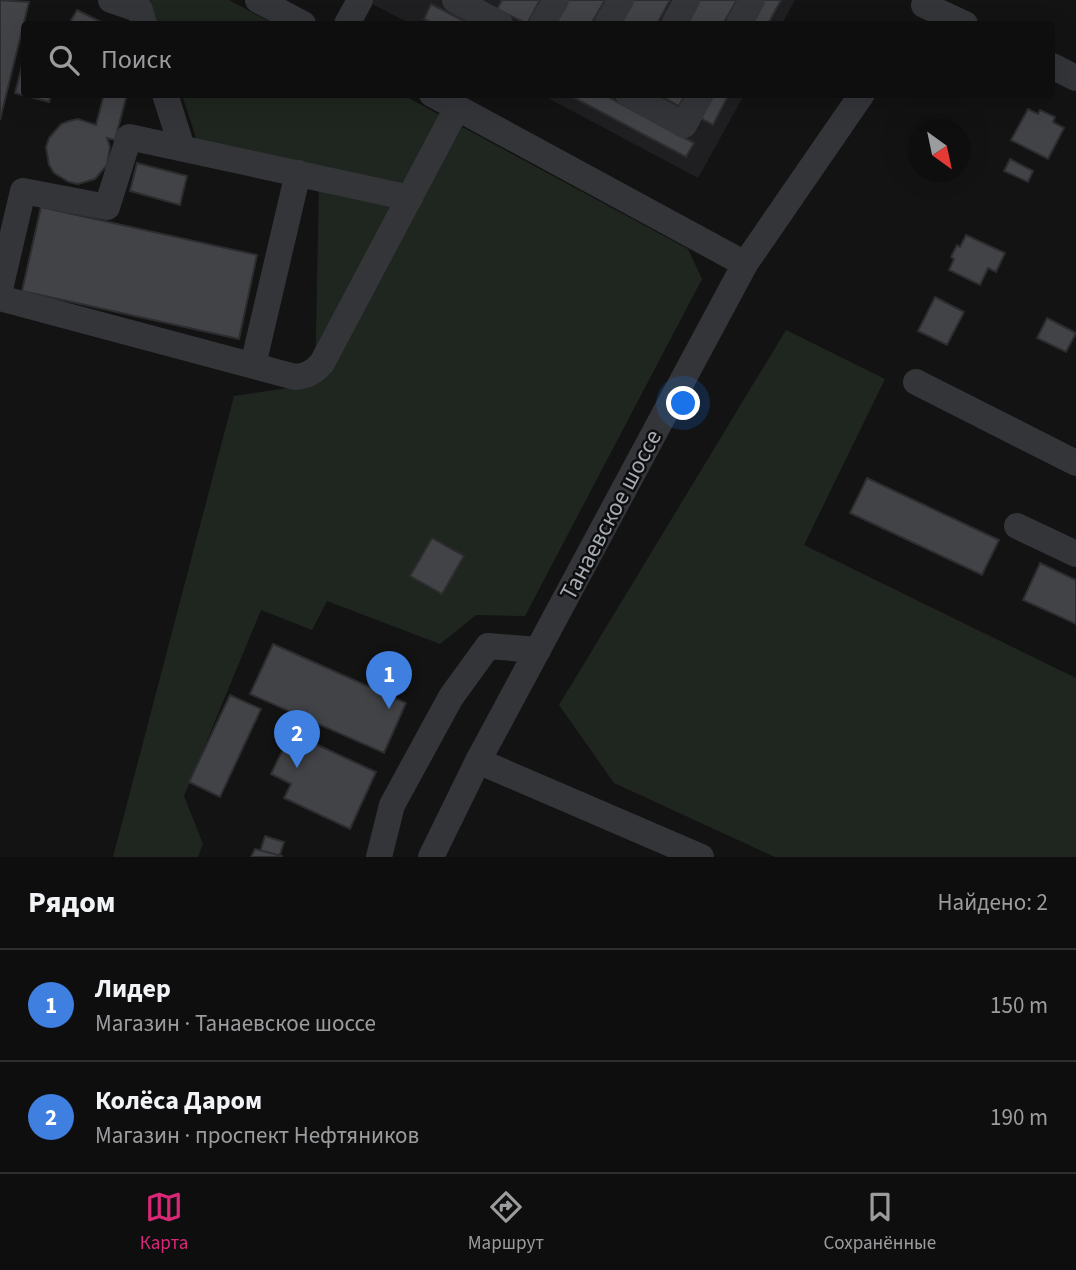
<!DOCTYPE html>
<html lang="ru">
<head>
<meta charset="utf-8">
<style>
	:root { --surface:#0e0e0f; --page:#1c1c1d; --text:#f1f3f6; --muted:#9b9c9e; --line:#2e2e2f; --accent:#db2777 }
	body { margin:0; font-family:"Source Sans 3",sans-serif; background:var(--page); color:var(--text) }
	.compass { position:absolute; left:908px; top:119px; width:63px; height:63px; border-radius:50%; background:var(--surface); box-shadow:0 7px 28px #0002; rotate:147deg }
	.you { position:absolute; left:684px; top:404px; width:24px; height:24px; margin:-18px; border:5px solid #fff; border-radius:50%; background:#1a73e8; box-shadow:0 0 0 10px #1a73e833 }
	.badge { display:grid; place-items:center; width:46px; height:46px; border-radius:50%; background:var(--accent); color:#fff; font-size:23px; font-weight:700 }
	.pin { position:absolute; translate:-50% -58px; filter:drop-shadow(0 2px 4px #0008) }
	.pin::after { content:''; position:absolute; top:37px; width:24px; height:21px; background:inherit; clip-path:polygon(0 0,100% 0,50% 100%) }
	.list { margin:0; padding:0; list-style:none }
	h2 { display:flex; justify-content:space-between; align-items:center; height:91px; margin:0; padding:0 28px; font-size:30px }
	h2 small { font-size:23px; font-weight:400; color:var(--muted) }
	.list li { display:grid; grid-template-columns:46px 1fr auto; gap:21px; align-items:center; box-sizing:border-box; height:112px; padding:0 28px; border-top:2px solid var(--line) }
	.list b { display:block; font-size:26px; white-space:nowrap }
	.list p { margin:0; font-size:23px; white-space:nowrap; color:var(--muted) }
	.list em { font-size:23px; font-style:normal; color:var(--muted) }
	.icon { flex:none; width:38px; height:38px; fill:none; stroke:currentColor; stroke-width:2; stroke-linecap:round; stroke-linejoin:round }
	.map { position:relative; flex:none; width:1076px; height:857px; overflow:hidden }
	.search { position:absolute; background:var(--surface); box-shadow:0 7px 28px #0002; left:21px; right:21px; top:21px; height:77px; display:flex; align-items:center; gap:18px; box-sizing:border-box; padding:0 24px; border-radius:7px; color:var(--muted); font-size:26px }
	.sheet { height:315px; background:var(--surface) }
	nav { display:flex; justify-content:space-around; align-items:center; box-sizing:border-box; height:98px; border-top:2px solid var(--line); background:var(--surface); font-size:19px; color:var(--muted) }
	nav a { display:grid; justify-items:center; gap:4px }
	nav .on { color:var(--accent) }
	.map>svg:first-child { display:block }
	.built { fill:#1f1f21 }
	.green { fill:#1f261f }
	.building { fill:#424347; stroke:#2d2d30; stroke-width:2 }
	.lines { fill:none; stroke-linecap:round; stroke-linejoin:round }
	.minor { stroke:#343539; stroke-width:26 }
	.labels { text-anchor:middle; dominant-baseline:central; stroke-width:5; stroke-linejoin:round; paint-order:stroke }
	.street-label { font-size:24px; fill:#a5abb3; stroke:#0e0e0f }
</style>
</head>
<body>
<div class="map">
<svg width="1076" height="857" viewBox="0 0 1076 857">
	<rect width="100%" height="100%" fill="#131314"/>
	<g class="built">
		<path d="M372 0H795L782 24H411L370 3Z"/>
		<path d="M542 95H744L698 178Z"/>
	</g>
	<g class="green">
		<path d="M147 0H229L274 24H157Z"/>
		<path d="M182 95H403L688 249 702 279 525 616 476 615 440 644 327 601 312 630 261 610 184 796 203 844 198 857H113L234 396 315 384 319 182 202 156Z"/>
		<path d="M786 330 885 379 804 545 1076 678V857H775L614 783 559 705Z"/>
	</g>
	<g class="building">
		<path d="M0 0 29 2 0 120Z"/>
		<path d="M502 0H540L527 24 497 9Z"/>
		<path d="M566 0H605L591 24H552Z"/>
		<path d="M632 0H670L657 24H618Z"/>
		<path d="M696 0H737L723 24H683Z"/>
		<path d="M762 0H781L768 24H749Z"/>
		<path d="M431 4 470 24H434L424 19Z"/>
		<path d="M77 10 105 24H69Z"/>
		<path d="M24 58V94H51L49 102 15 93Z"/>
		<path d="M104 94H127L115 140 107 138 110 147 107 165 95 179 78 184 69 182 54 173 49 165 46 147 49 138 61 124 69 121 78 119 96 125Z"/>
		<path d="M567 94H603L694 143 686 157Z"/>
		<path d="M658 94H685L679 106Z"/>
		<path d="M710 94H729L713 125 698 117Z"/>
		<path d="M1028 109 1038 114 1040 110 1055 117 1053 122 1064 128 1048 159 1011 140Z"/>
		<path d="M1010 159 1033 171 1028 182 1004 171Z"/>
		<path d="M137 163 187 176 180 205 130 191Z"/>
		<path d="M41 207 257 255 239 339 22 291Z"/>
		<path d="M966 235 1005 253 996 272 988 268 980 285 949 270 954 259 951 257 957 245 960 247Z"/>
		<path d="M935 297 964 312 947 345 918 331Z"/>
		<path d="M1047 318 1076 333 1066 352 1037 338Z"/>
		<path d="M867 478 999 540 982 575 850 513Z"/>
		<path d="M432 538 464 556 442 594 410 576Z"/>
		<path d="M1040 563 1076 580V624L1023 600Z"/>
		<path d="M273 644 406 703 384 753 250 694Z"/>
		<path d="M230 695 261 709 220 797 189 782Z"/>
		<path d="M309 741 376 772 350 829 284 798 291 784 271 774 286 743 304 752Z"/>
		<path d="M265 836 284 842 279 857 259 855Z"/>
		<path d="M255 849 282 856V857H251Z"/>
	</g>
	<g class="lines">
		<g class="minor">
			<path d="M111 0 140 10 144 24"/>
			<path d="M258 0 303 24"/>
			<path d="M455 0 500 24"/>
			<path d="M924 5 965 24"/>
			<path d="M347 24 360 0"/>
			<path d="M542 24 556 0"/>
			<path d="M607 24 621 0"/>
			<path d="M674 24 687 0"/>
			<path d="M739 24 752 0"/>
			<path d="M1052 66 1076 78"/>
			<path d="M165 94 182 148"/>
			<path d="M432 94 745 264"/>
			<path d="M628 94 684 125 701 94"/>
			<path d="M0 289 23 191 107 207 129 137 410 198"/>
			<path d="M0 298 295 377C307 376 314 372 322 363L457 108"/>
			<path d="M253 365 298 173"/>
			<path d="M916 382 1076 463"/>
			<path d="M1017 526 1076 554"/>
			<path d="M478 761 701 857"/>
			<path d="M379 857 392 805 451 697 488 646 538 650"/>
			<path d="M431 857 478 761 745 264 862 94"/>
		</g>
	</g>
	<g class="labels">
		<g class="street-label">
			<text transform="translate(611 515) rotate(-62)">Танаевское шоссе</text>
		</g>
	</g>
</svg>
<svg class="compass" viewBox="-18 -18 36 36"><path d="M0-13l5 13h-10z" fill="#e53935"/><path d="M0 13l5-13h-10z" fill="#9b9c9e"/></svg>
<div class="you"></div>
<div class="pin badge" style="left:389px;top:709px;background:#3f7fe0">1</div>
<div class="pin badge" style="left:297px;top:768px;background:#3f7fe0">2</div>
<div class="search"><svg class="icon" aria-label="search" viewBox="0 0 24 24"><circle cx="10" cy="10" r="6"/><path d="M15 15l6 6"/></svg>Поиск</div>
</div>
<section class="sheet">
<h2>Рядом<small>Найдено: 2</small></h2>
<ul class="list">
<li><span class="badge" style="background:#3f7fe0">1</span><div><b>Лидер</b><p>Магазин · Танаевское шоссе</p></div><em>150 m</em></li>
<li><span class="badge" style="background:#3f7fe0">2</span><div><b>Колёса Даром</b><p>Магазин · проспект Нефтяников</p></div><em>190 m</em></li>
</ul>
</section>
<nav>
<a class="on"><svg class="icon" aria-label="map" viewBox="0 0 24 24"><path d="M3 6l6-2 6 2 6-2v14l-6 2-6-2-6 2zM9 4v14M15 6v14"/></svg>Карта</a>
<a><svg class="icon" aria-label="directions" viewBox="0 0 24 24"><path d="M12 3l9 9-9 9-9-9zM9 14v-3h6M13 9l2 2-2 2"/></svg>Маршрут</a>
<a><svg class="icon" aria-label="saved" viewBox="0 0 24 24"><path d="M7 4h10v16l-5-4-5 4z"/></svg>Сохранённые</a>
</nav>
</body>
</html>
